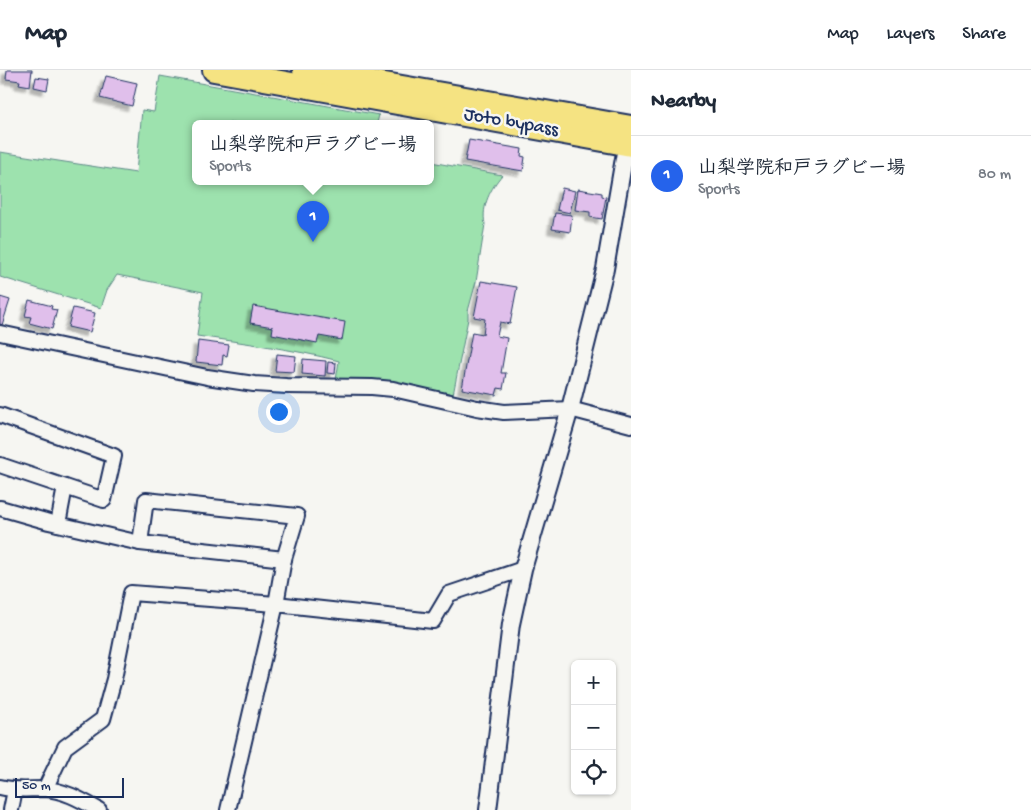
<!DOCTYPE html>
<html lang="en">
<head>
<meta charset="utf-8">
<style>
	:root { --surface:#fff; --page:#f6f6f7; --text:#1f2937; --muted:#747a83; --line:#e0e1e3; --accent:#2563eb }
	body { margin:0; font-family:"Gochi Hand","Klee One",sans-serif; background:var(--page); color:var(--text) }
	.controls { position:absolute; right:15px; bottom:15px; display:grid; overflow:hidden; border-radius:8px; box-shadow:0 1px 4px #0004 }
	.controls button { width:45px; height:45px; display:grid; place-items:center; padding:0; border:0; border-bottom:1px solid var(--line); background:var(--surface); color:var(--text); font:25px sans-serif }
	.scale { position:absolute; left:15px; bottom:12px; width:109px; box-sizing:border-box; padding-left:5px; border:2px solid #1b2f5e; border-top:0; font-size:14px; line-height:18px; white-space:nowrap; color:#1b2f5e; -webkit-text-stroke:4px #f6f6f2; paint-order:stroke }
	.you { position:absolute; left:278px; top:341px; width:18px; height:18px; margin:-12px; border:4px solid #fff; border-radius:50%; background:#1a73e8; box-shadow:0 0 0 8px #1a73e833 }
	.badge { display:grid; place-items:center; width:32px; height:32px; border-radius:50%; background:var(--accent); color:#fff; font-size:16px; font-weight:700 }
	.pin { position:absolute; translate:-50% -41px; filter:drop-shadow(0 1px 2px #0008) }
	.pin::after { content:''; position:absolute; top:26px; width:18px; height:15px; background:inherit; clip-path:polygon(0 0,100% 0,50% 100%) }
	.popup { position:absolute; left:192px; top:50px; width:242px; height:65px; box-sizing:border-box; display:grid; place-content:center; border-radius:8px; background:var(--surface); filter:drop-shadow(0 1px 4px #0005); font-size:16px; white-space:nowrap; color:var(--muted) }
	.popup b { font-size:19px; color:var(--text) }
	.popup::after { content:''; position:absolute; left:50%; top:100%; margin-left:-10px; border:10px solid transparent; border-top-color:var(--surface) }
	.list { margin:0; padding:0; list-style:none }
	h2 { display:flex; justify-content:space-between; align-items:center; height:65px; margin:0; padding:0 20px; font-size:21px }
	h2 small { font-size:16px; font-weight:400; color:var(--muted) }
	.list li { display:grid; grid-template-columns:32px 1fr auto; gap:15px; align-items:center; box-sizing:border-box; height:80px; padding:0 20px; border-top:1px solid var(--line) }
	.list b { display:block; font-size:19px; white-space:nowrap }
	.list p { margin:0; font-size:16px; white-space:nowrap; color:var(--muted) }
	.list em { font-size:16px; font-style:normal; color:var(--muted) }
	.icon { flex:none; width:28px; height:28px; fill:none; stroke:currentColor; stroke-width:2; stroke-linecap:round; stroke-linejoin:round }
	.map { position:relative; flex:none; width:631px; height:740px; overflow:hidden }
	header { display:flex; align-items:center; gap:30px; box-sizing:border-box; height:70px; padding:0 25px; background:var(--surface); border-bottom:1px solid var(--line) }
	header strong { font-size:24px }
	nav { display:flex; gap:28px; margin-inline-start:auto; font-size:18px }
	main { display:flex }
	aside { flex:1; background:var(--surface) }
	.map>svg:first-child { display:block }
	.green { fill:#9de2ae; stroke:#5c8886 }
	.building { fill:#e0bfeb; stroke:#1b2f5e; filter:url(#shadow) }
	.lines { fill:none; stroke-linecap:round; stroke-linejoin:round }
	.minor-casing { stroke:#1b2f5e; stroke-width:18 }
	.tertiary-casing { stroke:#1b2f5e; stroke-width:20 }
	.trunk-casing { stroke:#1b2f5e; stroke-width:26 }
	.minor { stroke:#f6f6f2; stroke-width:14 }
	.tertiary { stroke:#f6f6f2; stroke-width:16 }
	.trunk { stroke:#f5e382; stroke-width:22 }
	.labels { text-anchor:middle; dominant-baseline:central; stroke-width:5; stroke-linejoin:round; paint-order:stroke }
	.street-label { font-size:19px; fill:#1b2f5e; stroke:#f6f6f2 }
</style>
</head>
<body>
<header>
<strong>Map</strong>
<nav><a>Map</a><a>Layers</a><a>Share</a></nav>
</header>
<main>
<div class="map">
<svg width="631" height="740" viewBox="0 0 631 740">
	<defs>
		<filter id="shadow"><feDropShadow dx="-4.5" dy="4.5" stdDeviation="1" flood-color="#0004"/></filter>
	</defs>
	<rect width="100%" height="100%" fill="#f6f6f2"/>
	<filter id="ink" filterUnits="userSpaceOnUse"><feTurbulence type="fractalNoise" baseFrequency=".02" numOctaves="2"/><feDisplacementMap in="SourceGraphic" scale="10" xChannelSelector="R" yChannelSelector="G"/><feConvolveMatrix kernelMatrix="1 2 1 2 8 2 1 2 1" color-interpolation-filters="sRGB"/></filter>
	<g filter="url(#ink)">
		<path class="green" d="M160 6 379 45 377 53H196V111H430L431 92 502 105C491 118 481 136 485 154L476 212 468 241V249L453 325C414 317 376 308 336 310L339 291C293 279 245 273 197 266L203 222 117 205 107 220 101 238 0 207V82L136 103 142 40 154 42Z"/>
		<g class="building">
			<path d="M7 0H32L30 16 19 14 20 11 6 9Z"/>
			<path d="M106 6 137 13 132 36 100 28Z"/>
			<path d="M36 7 49 9 47 20 34 17Z"/>
			<path d="M469 70 522 79 521 86 525 87 523 101 465 91Z"/>
			<path d="M562 118 575 121 570 143 557 140Z"/>
			<path d="M578 119 602 123V126L606 127 602 149 590 147V142L575 140Z"/>
			<path d="M555 143 572 145 570 162 552 159Z"/>
			<path d="M481 211 517 217 510 254 500 252 497 266 507 268 501 303H506L503 319 498 318 496 325 462 319 472 262 483 264 485 249 474 247Z"/>
			<path d="M0 227 10 230 2 255 0 254Z"/>
			<path d="M29 230 52 236 51 239 57 240 52 259 29 253 31 247 25 246Z"/>
			<path d="M253 236 345 252 342 270 319 266 317 273 272 264 273 257 250 253Z"/>
			<path d="M73 238 95 243 90 262 68 257Z"/>
			<path d="M198 271 229 275 227 286 223 285 222 295 196 292Z"/>
			<path d="M277 284 296 286 294 302 275 301Z"/>
			<path d="M303 289 326 291 325 306 302 304Z"/>
			<path d="M328 292 336 293 335 304 327 303Z"/>
		</g>
		<g class="lines">
			<defs>
				<g id="minor">
					<path d="M0 263 207 307 254 314 286 316 372 317 393 319 477 338 504 342 570 339 631 355"/>
					<path d="M0 345 114 386 104 430 0 395"/>
					<path d="M0 438 49 452 140 473 284 489 276 534 228 740"/>
					<path d="M58 454 65 417"/>
					<path d="M140 473 146 430 297 446 284 489"/>
					<path d="M0 717C17 721 27 719 44 719 64 720 81 730 99 740"/>
					<path d="M45 719 65 677 103 649 114 609 131 523 276 534 433 551 449 524 523 499"/>
					<path d="M11 740 15 720"/>
				</g>
				<path id="tertiary" d="M488 740 511 554 523 499 570 339 605 199 628 65"/>
				<g id="trunk">
					<path d="M214 0 631 75"/>
					<path d="M304 0 631 57"/>
				</g>
			</defs>
			<use href="#minor" class="minor-casing"/>
			<use href="#tertiary" class="tertiary-casing"/>
			<use href="#trunk" class="trunk-casing"/>
			<use href="#minor" class="minor"/>
			<use href="#tertiary" class="tertiary"/>
			<use href="#trunk" class="trunk"/>
		</g>
	</g>
	<g class="labels">
		<g class="street-label">
			<text transform="translate(511 53) rotate(10)">Joto bypass</text>
		</g>
	</g>
</svg>
<div class="controls">
<button>+</button>
<button>−</button>
<button><svg class="icon" aria-label="locate" viewBox="0 0 24 24"><circle cx="12" cy="12" r="6"/><path d="M12 2v4M12 18v4M2 12h4M18 12h4"/></svg></button>
</div>
<div class="scale">50 m</div>
<div class="you"></div>
<div class="pin badge" style="left:313px;top:172px">1</div>
<div class="popup"><b>山梨学院和戸ラグビー場</b>Sports</div>
</div>
<aside>
<h2>Nearby<small></small></h2>
<ul class="list">
<li><span class="badge">1</span><div><b>山梨学院和戸ラグビー場</b><p>Sports</p></div><em>80 m</em></li>
</ul>
</aside>
</main>
</body>
</html>
